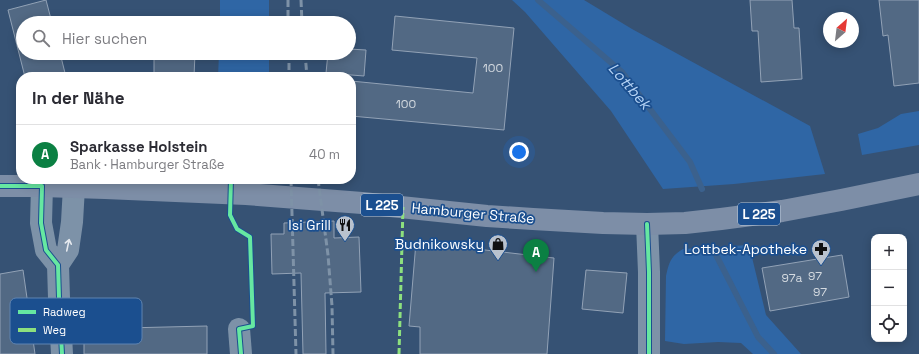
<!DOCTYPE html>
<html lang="de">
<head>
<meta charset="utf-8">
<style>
	:root { --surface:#fff; --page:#f7f7f7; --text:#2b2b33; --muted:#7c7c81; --line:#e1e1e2; --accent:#0b8043 }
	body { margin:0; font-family:"Space Grotesk",sans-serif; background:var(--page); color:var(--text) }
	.controls { position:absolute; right:12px; bottom:12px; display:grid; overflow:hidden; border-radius:8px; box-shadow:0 2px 10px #0003 }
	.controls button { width:36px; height:36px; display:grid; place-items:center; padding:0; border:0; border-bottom:1px solid var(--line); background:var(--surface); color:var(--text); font:20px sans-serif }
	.compass { position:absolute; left:823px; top:12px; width:36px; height:36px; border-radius:50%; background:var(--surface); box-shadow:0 2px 10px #0003; rotate:28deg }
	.you { position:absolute; left:519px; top:152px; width:14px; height:14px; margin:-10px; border:3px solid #fff; border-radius:50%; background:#1a73e8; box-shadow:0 0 0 6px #1a73e833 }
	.badge { display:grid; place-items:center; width:26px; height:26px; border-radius:50%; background:var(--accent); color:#fff; font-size:13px; font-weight:700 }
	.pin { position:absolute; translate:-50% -33px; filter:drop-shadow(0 1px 2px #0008) }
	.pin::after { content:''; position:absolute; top:21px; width:14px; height:12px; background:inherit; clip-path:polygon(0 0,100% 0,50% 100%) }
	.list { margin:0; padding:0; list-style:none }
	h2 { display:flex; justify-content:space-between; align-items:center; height:52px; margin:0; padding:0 16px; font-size:17px }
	h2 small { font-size:13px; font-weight:400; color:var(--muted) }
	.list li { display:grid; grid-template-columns:26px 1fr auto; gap:12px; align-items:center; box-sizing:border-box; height:60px; padding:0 16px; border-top:1px solid var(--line) }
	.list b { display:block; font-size:15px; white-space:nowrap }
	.list p { margin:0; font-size:13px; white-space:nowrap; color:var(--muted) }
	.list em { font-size:13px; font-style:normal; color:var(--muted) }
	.icon { flex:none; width:22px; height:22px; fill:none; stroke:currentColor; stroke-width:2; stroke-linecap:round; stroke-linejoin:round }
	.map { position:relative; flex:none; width:919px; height:354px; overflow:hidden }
	.search { position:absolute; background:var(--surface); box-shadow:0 2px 10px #0003; left:16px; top:16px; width:340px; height:44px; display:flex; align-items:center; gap:10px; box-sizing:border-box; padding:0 14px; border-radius:22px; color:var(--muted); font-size:15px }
	.panel { position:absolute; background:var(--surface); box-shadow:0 2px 10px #0003; left:16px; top:72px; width:340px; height:112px; border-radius:16px }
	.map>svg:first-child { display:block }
	.green { fill:#2f66a5 }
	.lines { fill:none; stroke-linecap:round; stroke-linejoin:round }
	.stream { stroke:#3b618d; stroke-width:6 }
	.building { fill:#526984; stroke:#92a2b6 }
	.minor { stroke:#7d92a8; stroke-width:22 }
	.major { stroke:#7d8ea7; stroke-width:22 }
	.rail { stroke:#7e92a7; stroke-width:3; stroke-dasharray:7 3; stroke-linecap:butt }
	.quiet { stroke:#8de07e; stroke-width:3; stroke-dasharray:6 3; stroke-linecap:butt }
	.cycleway-casing { stroke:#1b4f8f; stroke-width:6 }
	.cycleway { stroke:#66e7a1; stroke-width:4 }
	.oneway { stroke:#e5e9ee }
	.labels { text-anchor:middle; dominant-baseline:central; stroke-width:3.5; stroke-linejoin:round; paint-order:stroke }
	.number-label { font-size:12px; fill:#d4dae0 }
	.shield { fill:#1b4f8f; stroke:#bbcadd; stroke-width:1 }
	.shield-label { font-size:13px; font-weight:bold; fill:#fff }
	.street-label { font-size:14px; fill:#fff; stroke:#1b4f8f }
	.poi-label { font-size:14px; fill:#fff; stroke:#1b4f8f; text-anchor:end }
	.water-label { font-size:15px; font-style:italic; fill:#b5d3f5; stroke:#1b4f8f }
	.key { fill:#1b4f8f; stroke:#5f84b1; stroke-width:1 }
	.key-label { font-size:11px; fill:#fff }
</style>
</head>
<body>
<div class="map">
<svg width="919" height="354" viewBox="0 0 919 354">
	<rect width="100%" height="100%" fill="#365274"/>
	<g class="green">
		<rect x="220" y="0" width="49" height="23"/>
		<path d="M512 0H584L632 29 810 126 825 174 734 184 663 189 611 111 525 12Z"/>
		<path d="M219 53H269V77H218Z"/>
		<path d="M919 111V145L862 155 858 134 878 128 901 114Z"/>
		<path d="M749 245 766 315 801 354H753L741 343 718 342 684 344 665 341 666 276C669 262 671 256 683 249Z"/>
	</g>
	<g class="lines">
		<g class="stream">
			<path d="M538 0 622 72 690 162 702 189"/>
			<path d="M714 251 758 337 774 354"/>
		</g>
	</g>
	<g class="building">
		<path d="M46 0 52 23H23V53H60L66 77H25L8 10Z"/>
		<path d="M750 0H792L794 28H799L802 79 761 82 758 31H752Z"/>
		<path d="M879 0H919V83L894 86 888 35 883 36Z"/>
		<path d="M395 16 514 28 504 130 351 116V81L473 93 477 58 392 50Z"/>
		<path d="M155 18 196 19V23H155Z"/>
		<path d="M349 49 366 50 364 76 326 73 328 53H349Z"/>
		<path d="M154 53H195L194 77H154Z"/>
		<path d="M334 221V238L359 237 361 292 325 293 326 354H303L301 273 272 274 271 234H284V223Z"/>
		<path d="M416 242 554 258 547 354H420V327L409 326Z"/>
		<path d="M842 255 849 297 770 311 762 268Z"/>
		<path d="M23 270 35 354H0V274Z"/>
		<path d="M586 270 627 273 623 313 582 309Z"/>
		<path d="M207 326V354H84V329Z"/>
	</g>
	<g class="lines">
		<g class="minor">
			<path d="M42 186 41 223 46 250 58 265 59 298 62 354"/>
			<path d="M647 224 649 272V354"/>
			<path d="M58 265 68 250 72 222 74 187"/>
			<path d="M239 329 241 354"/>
		</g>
		<path class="major" d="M0 186H42L105 188 246 194 362 203 487 216 533 219 603 223 647 224 685 223 721 219 782 211 841 200 919 184"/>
		<g class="rail">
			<path d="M288 0V23"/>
			<path d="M301 0 302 23"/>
			<path d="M289 53V77"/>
			<path d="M305 53 307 77"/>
			<path d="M291 179 296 354"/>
			<path d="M318 179 328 255 332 306 333 354"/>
		</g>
		<path class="quiet" d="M399 354 403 207"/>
		<defs>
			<g id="cycleway">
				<path d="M231 179 230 215 237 229 250 237 253 326 239 329 241 354"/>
				<path d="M0 186H42L41 223 46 250 58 265 59 298 62 354"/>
				<path d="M647 224 649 272V354"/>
			</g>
		</defs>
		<use href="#cycleway" class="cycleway-casing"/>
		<use href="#cycleway" class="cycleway"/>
	</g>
	<defs><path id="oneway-shaft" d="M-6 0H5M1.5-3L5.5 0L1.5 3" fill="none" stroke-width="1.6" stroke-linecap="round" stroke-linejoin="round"/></defs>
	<use class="oneway" href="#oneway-shaft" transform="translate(68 245) rotate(-78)"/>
	<defs>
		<symbol id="restaurant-pin" viewBox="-11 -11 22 30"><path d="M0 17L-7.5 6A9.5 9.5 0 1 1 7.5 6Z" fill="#b9c2ce" stroke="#1b4f8f"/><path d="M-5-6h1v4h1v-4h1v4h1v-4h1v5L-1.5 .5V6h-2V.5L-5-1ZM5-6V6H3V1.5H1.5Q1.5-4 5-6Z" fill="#111"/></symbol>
		<symbol id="shop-pin" viewBox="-11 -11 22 30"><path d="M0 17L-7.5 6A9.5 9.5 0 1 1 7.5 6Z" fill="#b9c2ce" stroke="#1b4f8f"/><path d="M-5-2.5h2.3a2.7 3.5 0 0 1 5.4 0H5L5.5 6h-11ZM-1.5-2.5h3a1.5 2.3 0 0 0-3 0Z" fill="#111"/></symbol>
		<symbol id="pharmacy-pin" viewBox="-11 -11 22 30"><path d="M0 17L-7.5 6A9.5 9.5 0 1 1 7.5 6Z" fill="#b9c2ce" stroke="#1b4f8f"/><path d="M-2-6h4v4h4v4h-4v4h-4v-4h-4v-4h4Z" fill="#111"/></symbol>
	</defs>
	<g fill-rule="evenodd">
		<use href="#restaurant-pin" x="334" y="214" width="22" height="30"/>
		<use href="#shop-pin" x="487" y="233" width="22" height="30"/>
		<use href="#pharmacy-pin" x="810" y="238" width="22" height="30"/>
	</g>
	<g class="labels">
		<g class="number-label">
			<text x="493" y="68">100</text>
			<text x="406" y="104">100</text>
			<text x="815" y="276">97</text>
			<text x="792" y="278">97a</text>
			<text x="820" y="292">97</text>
		</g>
		<g class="shield">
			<rect x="361" y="194" width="42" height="22" rx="3"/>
			<rect x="738" y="203" width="42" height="22" rx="3"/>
		</g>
		<g class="shield-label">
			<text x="382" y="205">L 225</text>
			<text x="759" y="214">L 225</text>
		</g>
		<g class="street-label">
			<text transform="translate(473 213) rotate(5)">Hamburger Straße</text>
		</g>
		<g class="poi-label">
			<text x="331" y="225">Isi Grill</text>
			<text x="484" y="244">Budnikowsky</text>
			<text x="807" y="249">Lottbek-Apotheke</text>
		</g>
		<g class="water-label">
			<text transform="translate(630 86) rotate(49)">Lottbek</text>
		</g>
	</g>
	<rect x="10" y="298" width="132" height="46" rx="6" class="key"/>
	<rect x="18" y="310" width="18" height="4" fill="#66e7a1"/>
	<rect x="18" y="328" width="18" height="4" fill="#8de07e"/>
	<g class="key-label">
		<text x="43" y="316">Radweg</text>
		<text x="43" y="334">Weg</text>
	</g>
</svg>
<div class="controls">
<button>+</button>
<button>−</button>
<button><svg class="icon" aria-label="locate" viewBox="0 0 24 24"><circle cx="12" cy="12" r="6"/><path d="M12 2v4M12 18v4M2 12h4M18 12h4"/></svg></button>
</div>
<svg class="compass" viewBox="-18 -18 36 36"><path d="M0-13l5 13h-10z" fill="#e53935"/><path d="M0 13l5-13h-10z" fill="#7c7c81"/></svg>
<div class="you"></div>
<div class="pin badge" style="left:536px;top:272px">A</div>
<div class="search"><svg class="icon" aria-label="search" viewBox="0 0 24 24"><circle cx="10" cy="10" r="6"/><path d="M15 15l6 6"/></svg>Hier suchen</div>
<section class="panel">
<h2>In der Nähe<small></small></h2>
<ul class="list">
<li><span class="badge">A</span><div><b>Sparkasse Holstein</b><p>Bank · Hamburger Straße</p></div><em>40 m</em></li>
</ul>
</section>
</div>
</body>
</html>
